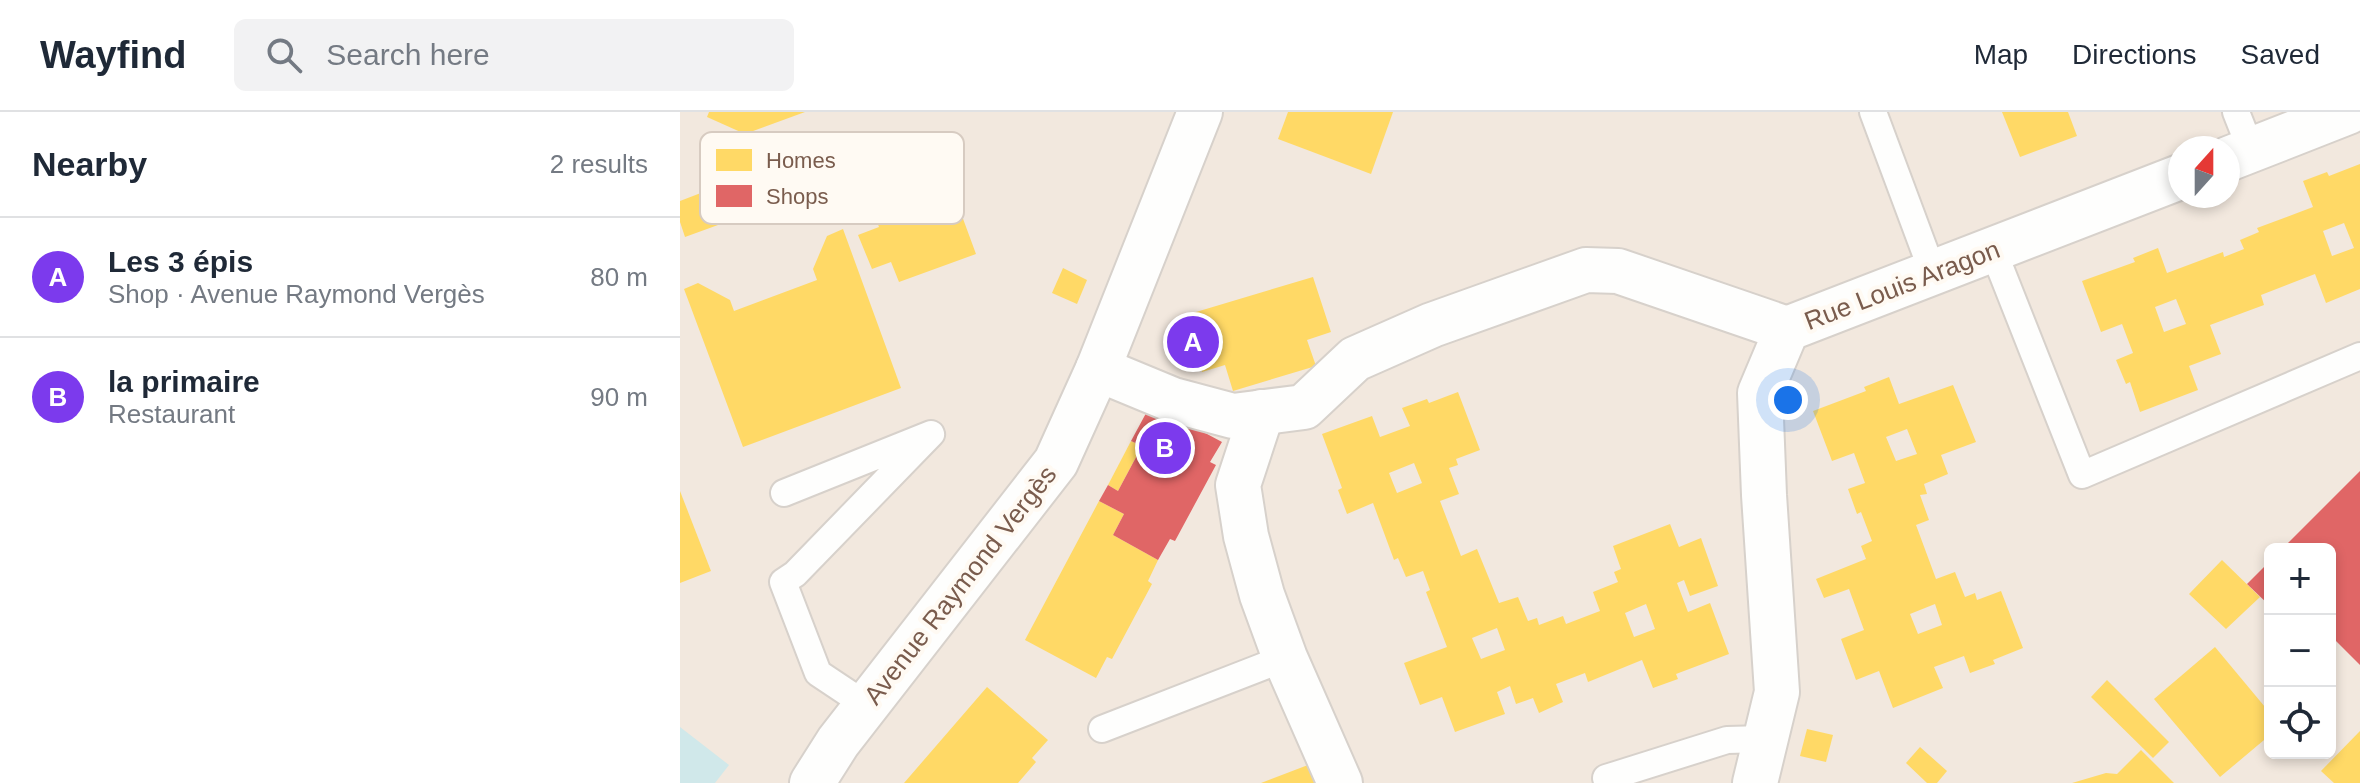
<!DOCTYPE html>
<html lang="en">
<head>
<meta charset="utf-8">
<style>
	:root { --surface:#fff; --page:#f2f2f3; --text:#1f2937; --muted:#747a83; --line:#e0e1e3; --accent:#7c3aed }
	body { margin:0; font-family:Arial,sans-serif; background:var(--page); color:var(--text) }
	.controls { position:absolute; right:24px; bottom:24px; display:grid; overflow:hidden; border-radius:12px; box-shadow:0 4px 12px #0003 }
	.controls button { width:72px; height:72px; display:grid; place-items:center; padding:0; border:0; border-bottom:2px solid var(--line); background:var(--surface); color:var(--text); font:40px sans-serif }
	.compass { position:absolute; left:1488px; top:24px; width:72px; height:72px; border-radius:50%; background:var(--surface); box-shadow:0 4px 12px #0003; rotate:21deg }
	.you { position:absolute; left:1108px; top:288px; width:28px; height:28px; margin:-20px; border:6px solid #fff; border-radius:50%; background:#1a73e8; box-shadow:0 0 0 12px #1a73e833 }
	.badge { display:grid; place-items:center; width:52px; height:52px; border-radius:50%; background:var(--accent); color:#fff; font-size:26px; font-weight:700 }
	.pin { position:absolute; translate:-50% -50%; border:4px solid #fff; box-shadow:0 2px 8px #0006 }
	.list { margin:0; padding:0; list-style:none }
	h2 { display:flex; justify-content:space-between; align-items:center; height:104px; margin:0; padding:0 32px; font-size:34px }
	h2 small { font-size:26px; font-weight:400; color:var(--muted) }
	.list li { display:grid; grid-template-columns:52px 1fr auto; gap:24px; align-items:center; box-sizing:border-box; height:120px; padding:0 32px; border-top:2px solid var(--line) }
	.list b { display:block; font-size:30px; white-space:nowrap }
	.list p { margin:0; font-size:26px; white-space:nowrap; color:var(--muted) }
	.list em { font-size:26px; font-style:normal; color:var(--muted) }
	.icon { flex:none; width:44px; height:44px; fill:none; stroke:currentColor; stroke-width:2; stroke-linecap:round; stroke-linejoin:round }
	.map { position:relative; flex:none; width:1680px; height:671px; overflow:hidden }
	header { display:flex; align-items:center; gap:48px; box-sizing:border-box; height:112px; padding:0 40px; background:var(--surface); border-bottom:2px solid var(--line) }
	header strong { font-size:38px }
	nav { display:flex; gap:44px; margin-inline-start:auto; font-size:28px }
	.search { width:560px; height:72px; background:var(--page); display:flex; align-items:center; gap:20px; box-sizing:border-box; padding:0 28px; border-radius:12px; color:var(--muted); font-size:30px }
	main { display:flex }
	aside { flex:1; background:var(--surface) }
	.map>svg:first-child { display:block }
	.residential { fill:#f2e8de; fill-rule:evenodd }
	.water { fill:#d0e8ea }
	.homes { fill:#ffd966; fill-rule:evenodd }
	.shops { fill:#e06666 }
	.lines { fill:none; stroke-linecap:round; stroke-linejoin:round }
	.service-casing { stroke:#d7d1cb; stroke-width:30 }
	.minor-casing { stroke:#d7d1cb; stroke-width:48 }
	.service { stroke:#fefefd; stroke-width:26 }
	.minor { stroke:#fefefd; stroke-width:44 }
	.labels { text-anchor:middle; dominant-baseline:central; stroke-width:8; stroke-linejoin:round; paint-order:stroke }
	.street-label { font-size:26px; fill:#7a5c4d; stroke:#fffaf3 }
	.key { fill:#fffaf3; stroke:#d7cbc1; stroke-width:2 }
	.key-label { font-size:22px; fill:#7a5c4d }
</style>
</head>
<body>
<header>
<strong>Wayfind</strong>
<div class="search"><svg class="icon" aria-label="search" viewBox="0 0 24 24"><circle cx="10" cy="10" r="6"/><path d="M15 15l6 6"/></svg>Search here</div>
<nav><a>Map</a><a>Directions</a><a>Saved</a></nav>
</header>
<main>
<aside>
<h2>Nearby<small>2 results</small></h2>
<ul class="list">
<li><span class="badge">A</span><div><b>Les 3 épis</b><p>Shop · Avenue Raymond Vergès</p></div><em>80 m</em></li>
<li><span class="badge">B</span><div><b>la primaire</b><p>Restaurant</p></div><em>90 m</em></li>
</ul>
</aside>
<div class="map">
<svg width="1680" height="671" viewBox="0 0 1680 671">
	<rect width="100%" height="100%" fill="#f9f5f0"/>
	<path class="residential" d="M0 0H1680V671H0ZM1500 36H1548V84H1500ZM1590 437H1650V641H1590Z"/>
	<path class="water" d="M0 615 49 653 35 671H0Z"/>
	<g class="homes">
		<path d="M29 0H125L65 22 27 5Z"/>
		<path d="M608 0H713L691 62 598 27Z"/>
		<path d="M1322 0H1388L1397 24 1340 45Z"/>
		<path d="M1680 52V177L1646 191 1635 162 1581 183 1584 193 1530 213 1541 242 1509 254 1518 278 1460 300 1450 270 1446 272 1436 248 1453 241 1442 212 1421 220 1402 169 1455 150 1453 146 1478 136 1487 161 1543 140 1544 145 1564 137 1560 128 1579 120 1577 116 1633 95 1623 69 1647 60 1649 64ZM1664 111 1674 136 1652 144 1643 119ZM1496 187 1506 212 1484 220 1475 195Z"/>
		<path d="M268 66 296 142 219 170 211 150 192 157 178 123 199 115 191 94Z"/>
		<path d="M26 79 38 113 5 125 0 110V89Z"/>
		<path d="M163 117 221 276 63 335 4 177 18 171 50 188 54 199 137 168 133 157 147 124Z"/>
		<path d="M383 156 407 168 397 192 372 181Z"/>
		<path d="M633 165 651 220 627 228 636 254 553 279 545 253 522 260 506 203Z"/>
		<path d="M1209 265 1219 292 1273 273 1296 330 1261 343 1268 362 1244 372 1247 382 1240 383 1249 408 1236 413 1256 467 1275 460 1285 485 1295 481 1297 488 1321 479 1343 536 1313 548 1315 552 1290 561 1284 544 1254 555 1263 576 1213 596 1199 559 1176 568 1161 527 1184 518 1169 477 1144 486 1136 467 1186 447 1181 434 1192 429 1181 400 1177 402 1168 377 1185 371 1174 341 1152 349 1133 299 1186 279 1184 275ZM1227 317 1237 342 1216 349 1206 325ZM1255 492 1262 513 1238 522 1230 502Z"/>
		<path d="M778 280 800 338 776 347 778 353 769 356 779 382 760 389 781 444 797 437 819 491 838 485 848 509 857 506 859 513 883 504 886 512 920 499 913 480 938 470 934 460 941 457 933 434 990 412 999 435 1021 426 1038 474 1010 484 1004 468 997 471 1008 500 1030 491 1049 542 996 562 998 567 973 576 962 548 908 570 905 561 876 572 883 590 859 601 853 586 836 592 830 574 817 580 825 602 775 620 762 585 740 593 724 551 767 535 746 480 750 478 743 459 726 465 718 446 714 448 693 391 667 402 658 378 662 376 642 322 692 304 700 325 730 314 722 296 747 287 749 291ZM734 351 742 371 717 381 709 361ZM966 492 975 517 954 525 945 501ZM817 516 825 538 801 547 792 526Z"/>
		<path d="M451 329 462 334 438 379 428 373Z"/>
		<path d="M0 379 31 459 0 471Z"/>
		<path d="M419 389 444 402 433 423 478 448 468 469 472 472 432 547 427 545 416 566 345 528Z"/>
		<path d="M1542 448 1580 485 1546 517 1509 482Z"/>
		<path d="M1535 535 1590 601V623L1540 665 1474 587Z"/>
		<path d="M1427 568 1489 630 1473 646 1411 585Z"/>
		<path d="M307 575 368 628 352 646 356 650 338 671H224Z"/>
		<path d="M1127 617 1153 623 1146 650 1120 644Z"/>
		<path d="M1680 619V671H1654L1641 659Z"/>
		<path d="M1240 635 1267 659 1257 671H1247L1226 651Z"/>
		<path d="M1461 638 1494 671H1392L1426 661 1437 662Z"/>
		<path d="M628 653 635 671H581Z"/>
	</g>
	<g class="shops">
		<path d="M471 292 542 330 530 350 536 353 495 429 490 427 478 448 433 423 444 402 419 389 428 373 438 379 462 334 451 329Z"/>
		<path d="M1680 359V553L1650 523V437H1602Z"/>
		<path d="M1590 449V494L1567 472Z"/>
	</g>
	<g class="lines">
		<defs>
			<g id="service">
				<path d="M1193 0 1253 161"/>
				<path d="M1556 0 1571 38"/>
				<path d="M1313 138 1402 363 1680 244"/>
				<path d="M104 381 251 322 115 462 103 470 138 561 186 593"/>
				<path d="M422 617 605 546"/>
				<path d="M926 666 1047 628 1085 627"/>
			</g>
			<g id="minor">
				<path d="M1548 47 1668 0"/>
				<path d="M418 257 493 288 553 304 624 295 675 247 752 213 906 158 938 159 1107 217"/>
				<path d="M582 300 558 373 566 424 582 483 605 546 660 671"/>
				<path d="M132 671 158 630 376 350 418 257 520 0"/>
				<path d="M1075 671 1097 580 1084 383 1080 281 1107 217 1500 65"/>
			</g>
		</defs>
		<use href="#service" class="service-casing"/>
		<use href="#minor" class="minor-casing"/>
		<use href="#service" class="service"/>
		<use href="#minor" class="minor"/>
	</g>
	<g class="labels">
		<g class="street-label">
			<text transform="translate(1222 173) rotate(-21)">Rue Louis Aragon</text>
			<text transform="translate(280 473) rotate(-52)">Avenue Raymond Vergès</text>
		</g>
	</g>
	<rect x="20" y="20" width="264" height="92" rx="12" class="key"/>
	<rect x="36" y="37" width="36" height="22" fill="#ffd966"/>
	<rect x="36" y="73" width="36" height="22" fill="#e06666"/>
	<g class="key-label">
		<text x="86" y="56">Homes</text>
		<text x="86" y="92">Shops</text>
	</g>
</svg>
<div class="controls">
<button>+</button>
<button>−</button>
<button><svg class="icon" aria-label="locate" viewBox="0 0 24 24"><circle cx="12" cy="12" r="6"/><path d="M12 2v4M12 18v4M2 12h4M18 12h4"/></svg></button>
</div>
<svg class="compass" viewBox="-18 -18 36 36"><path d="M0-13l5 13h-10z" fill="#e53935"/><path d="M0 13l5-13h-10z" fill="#747a83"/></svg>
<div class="you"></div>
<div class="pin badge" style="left:513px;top:230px">A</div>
<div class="pin badge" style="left:485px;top:336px">B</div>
</div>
</main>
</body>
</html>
